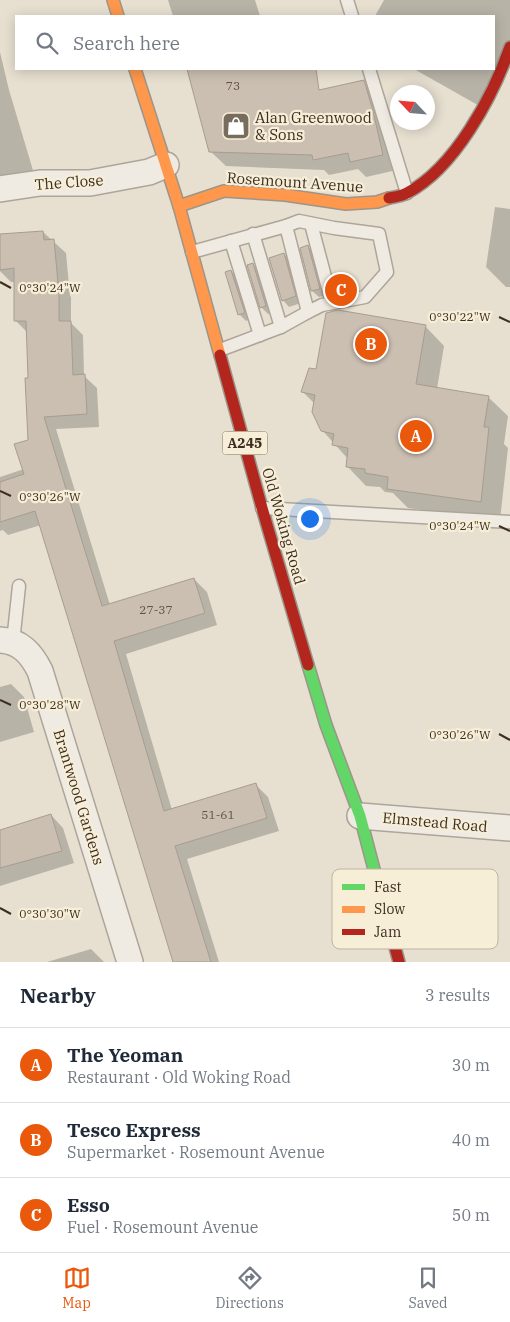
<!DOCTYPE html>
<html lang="en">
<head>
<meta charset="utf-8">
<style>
	:root { --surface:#fff; --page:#f2f2f3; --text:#1f2937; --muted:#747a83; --line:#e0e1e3; --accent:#ea580c }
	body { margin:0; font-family:"IBM Plex Serif",serif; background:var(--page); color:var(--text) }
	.compass { position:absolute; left:390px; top:85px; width:45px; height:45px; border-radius:50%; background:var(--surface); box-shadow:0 2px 12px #0003; rotate:296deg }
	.you { position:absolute; left:309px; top:518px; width:18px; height:18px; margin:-12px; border:4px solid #fff; border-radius:50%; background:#1a73e8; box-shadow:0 0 0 8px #1a73e833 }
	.badge { display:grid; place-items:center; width:32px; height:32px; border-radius:50%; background:var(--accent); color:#fff; font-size:16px; font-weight:700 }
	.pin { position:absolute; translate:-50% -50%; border:2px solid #fff; box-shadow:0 1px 5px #0006 }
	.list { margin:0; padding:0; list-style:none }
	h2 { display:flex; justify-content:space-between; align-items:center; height:65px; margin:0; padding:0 20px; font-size:21px }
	h2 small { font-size:16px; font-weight:400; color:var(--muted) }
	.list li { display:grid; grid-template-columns:32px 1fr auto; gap:15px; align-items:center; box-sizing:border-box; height:75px; padding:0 20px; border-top:1px solid var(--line) }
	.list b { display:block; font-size:19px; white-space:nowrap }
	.list p { margin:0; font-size:16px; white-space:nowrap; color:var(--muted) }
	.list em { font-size:16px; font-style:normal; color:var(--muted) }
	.icon { flex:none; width:28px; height:28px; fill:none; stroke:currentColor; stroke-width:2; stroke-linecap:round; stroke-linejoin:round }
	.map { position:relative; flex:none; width:510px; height:962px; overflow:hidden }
	.search { position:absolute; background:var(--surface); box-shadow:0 2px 12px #0003; left:15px; right:15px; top:15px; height:55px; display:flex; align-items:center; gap:12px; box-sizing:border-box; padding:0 18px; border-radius:0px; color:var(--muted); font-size:19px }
	.sheet { height:290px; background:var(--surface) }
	nav { display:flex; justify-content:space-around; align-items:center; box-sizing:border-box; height:70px; border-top:1px solid var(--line); background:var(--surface); font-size:14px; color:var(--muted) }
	nav a { display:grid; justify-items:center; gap:2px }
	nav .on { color:var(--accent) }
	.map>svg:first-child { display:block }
	.shadow { fill:#0003 }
	.building { fill:#cbbfb2; stroke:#a89c90 }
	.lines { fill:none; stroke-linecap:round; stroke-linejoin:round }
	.lane-casing { stroke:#ada599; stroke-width:15 }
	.street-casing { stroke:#ada599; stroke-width:28 }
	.fast-casing { stroke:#9c958a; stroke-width:14 }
	.slow-casing { stroke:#9c958a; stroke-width:14 }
	.jam-casing { stroke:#9c958a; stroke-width:14 }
	.lane { stroke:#efebe3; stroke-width:12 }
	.street { stroke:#efebe3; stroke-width:25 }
	.fast { stroke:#63d668; stroke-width:11 }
	.slow { stroke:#ff974d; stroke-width:11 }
	.jam { stroke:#b3261e; stroke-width:11 }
	.ticks { fill:none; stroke:#3d2e20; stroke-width:2 }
	.labels { text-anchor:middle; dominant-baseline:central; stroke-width:4.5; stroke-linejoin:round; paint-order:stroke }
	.number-label { font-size:12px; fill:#605244 }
	.shield { fill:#f7eed8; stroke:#756857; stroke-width:1 }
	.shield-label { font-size:14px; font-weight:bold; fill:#3d2e20 }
	.poi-label { font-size:15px; fill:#3d2e20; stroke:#f7eed8; text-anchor:start }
	.street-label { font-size:15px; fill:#3d2e20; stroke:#f7eed8 }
	.key { fill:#f7eed8; stroke:#bfb4a1; stroke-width:1 }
	.key-label { font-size:14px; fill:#3d2e20 }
	.ticks-label { font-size:12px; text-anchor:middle; fill:#3d2e20; stroke:#f7eed8; stroke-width:4.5; stroke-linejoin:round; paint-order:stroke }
</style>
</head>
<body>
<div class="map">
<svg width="510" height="962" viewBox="0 0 510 962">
	<rect width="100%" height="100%" fill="#e7e0d1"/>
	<g class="shadow">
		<path d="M168 0H255L260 16H173Z"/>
		<path d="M384 0H510V60L483 108 414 69H494V16H375Z"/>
		<path d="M0 52 9 90 35 177 0 187Z"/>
		<path d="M187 69H309L288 97 363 81 379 97 397 170 366 177 358 169 329 175 324 170 226 166 210 151Z"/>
		<path d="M495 207 510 209V287H506L486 267Z"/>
		<path d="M43 232 66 253 70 296 71 297V323L83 335 84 376 97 388 99 427 56 429 110 605 194 579 207 592 217 625 126 654 172 810 255 784 268 797 279 831 187 859 219 962H174L41 525 8 535 3 530 0 531V477L24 469 29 441 28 333 15 320V282H11L0 271V235Z"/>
		<path d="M308 246 314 253 326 295 319 297 312 291Z"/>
		<path d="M284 254 291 260 301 303 289 307 283 300Z"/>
		<path d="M253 264 259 271 272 312 268 314 261 307Z"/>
		<path d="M231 271 238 278 250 319 246 321 239 314Z"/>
		<path d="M425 326 444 346 437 389 488 397 508 416 504 444 508 448 500 520 408 508 393 493 385 492 380 487 366 486 347 466 348 459 322 430 315 404 303 392 317 371Z"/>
		<path d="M11 684 24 697 34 732 0 742V687Z"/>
		<path d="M51 815 63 828 74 863 0 886V830Z"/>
		<path d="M91 949 104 962H47Z"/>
	</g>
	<g class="building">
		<path d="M187 69H316L319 90 364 80 373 111 383 155 350 162 348 153 313 160 312 155 209 152Z"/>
		<path d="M43 231 44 240 54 239 58 283H59V321H71L73 375 85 374 87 414 44 417 102 606 194 578 205 613 114 641 164 811 256 783 267 818 175 846 211 962H173L35 511 0 522V482L24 474 14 444 28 440 25 378H28L26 321H14V268L0 270V234Z"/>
		<path d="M308 245 320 289 311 291 300 248Z"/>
		<path d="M284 253 296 296 282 301 269 258Z"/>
		<path d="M253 263 266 306 260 308 247 265Z"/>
		<path d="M231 270 245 313 238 315 225 272Z"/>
		<path d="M338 310 426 325 416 384 489 396 484 427H489L481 502 387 489 388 477 365 473V469L346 467 348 448 332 445 334 434 321 431 312 412 315 395 301 392 309 368 316 369 326 313Z"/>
		<path d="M51 814 62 851 0 868V830Z"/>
	</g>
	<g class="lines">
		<defs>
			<g id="lane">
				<path d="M347 0 352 16"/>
				<path d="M369 69 407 193"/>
				<path d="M311 224 332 303"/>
				<path d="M286 226 299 221 334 228 379 234 387 272 365 297 322 305 308 312"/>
				<path d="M253 234 281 327"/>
				<path d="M231 241 260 335"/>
				<path d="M192 252 286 226 308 312 281 327 220 350"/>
				<path d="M262 508 510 522"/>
				<path d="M13 642 19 586"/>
			</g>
			<g id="street">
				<path d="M0 189 40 183H90L149 172 166 165"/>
				<path d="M0 640C20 641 31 653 40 671L130 962"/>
				<path d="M360 816 510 828"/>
			</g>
			<path id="fast" d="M308 665 326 725 360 816 380 892"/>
			<g id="slow">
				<path d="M113 0 118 16"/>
				<path d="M135 69 179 206 220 355"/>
				<path d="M179 206 224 191 285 195 346 204 377 202 389 198"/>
			</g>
			<g id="jam">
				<path d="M389 198C395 197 402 196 407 193 455 168 493 96 510 47"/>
				<path d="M220 355 262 508 308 665"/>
				<path d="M380 892 399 962"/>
			</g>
		</defs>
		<use href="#lane" class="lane-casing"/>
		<use href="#street" class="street-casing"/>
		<use href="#fast" class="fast-casing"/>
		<use href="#slow" class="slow-casing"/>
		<use href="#jam" class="jam-casing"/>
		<use href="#lane" class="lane"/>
		<use href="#street" class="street"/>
		<use href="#fast" class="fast"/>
		<use href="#slow" class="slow"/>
		<use href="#jam" class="jam"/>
	</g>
	<path class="ticks" d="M0 282 11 288M499 317 510 322M0 491 11 496M499 526 510 531M0 700 11 705M499 734 510 740M0 908 11 914"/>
	<defs>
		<symbol id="shop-square" viewBox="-11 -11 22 22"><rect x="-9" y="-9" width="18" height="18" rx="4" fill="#786c5e" stroke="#f7eed8"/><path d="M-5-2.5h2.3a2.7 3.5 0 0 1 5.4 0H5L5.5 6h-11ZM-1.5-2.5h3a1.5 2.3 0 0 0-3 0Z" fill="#fff"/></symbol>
	</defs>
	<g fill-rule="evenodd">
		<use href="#shop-square" x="220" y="110" width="32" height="32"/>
	</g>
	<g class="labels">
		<g class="number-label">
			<text x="233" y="85">73</text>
			<text x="156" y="609">27-37</text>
			<text x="218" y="814">51-61</text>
		</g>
		<rect class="shield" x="222.5" y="431.5" width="45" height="23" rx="4"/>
		<g class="shield-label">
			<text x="245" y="443">A245</text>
		</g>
		<g class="poi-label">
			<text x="255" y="117">Alan Greenwood<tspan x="255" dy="17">&amp; Sons</tspan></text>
		</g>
		<g class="street-label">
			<text transform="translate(69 182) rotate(-4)">The Close</text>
			<text transform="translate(295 182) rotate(4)">Rosemount Avenue</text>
			<text transform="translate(284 526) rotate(74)">Old Woking Road</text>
			<text transform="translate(79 797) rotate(73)">Brantwood Gardens</text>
			<text transform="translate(435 822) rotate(5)">Elmstead Road</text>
		</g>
	</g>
	<rect x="332" y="869" width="166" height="80" rx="8" class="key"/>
	<rect x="342" y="884" width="23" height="6" fill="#63d668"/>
	<rect x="342" y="906" width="23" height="7" fill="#ff974d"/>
	<rect x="342" y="929" width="23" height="6" fill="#b3261e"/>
	<g class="key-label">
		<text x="374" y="892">Fast</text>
		<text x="374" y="914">Slow</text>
		<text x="374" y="937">Jam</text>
	</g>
	<g class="ticks-label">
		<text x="50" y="292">0°30'24"W</text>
		<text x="460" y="321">0°30'22"W</text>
		<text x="50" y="501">0°30'26"W</text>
		<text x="460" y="530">0°30'24"W</text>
		<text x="50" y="709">0°30'28"W</text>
		<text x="460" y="739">0°30'26"W</text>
		<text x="50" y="918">0°30'30"W</text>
	</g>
</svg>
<svg class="compass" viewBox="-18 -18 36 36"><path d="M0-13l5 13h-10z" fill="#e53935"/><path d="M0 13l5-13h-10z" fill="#747a83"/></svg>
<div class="you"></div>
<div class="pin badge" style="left:416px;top:436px">A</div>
<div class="pin badge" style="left:371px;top:344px">B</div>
<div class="pin badge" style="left:341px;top:290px">C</div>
<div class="search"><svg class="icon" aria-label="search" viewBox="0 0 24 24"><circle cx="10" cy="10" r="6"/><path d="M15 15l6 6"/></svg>Search here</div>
</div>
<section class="sheet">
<h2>Nearby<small>3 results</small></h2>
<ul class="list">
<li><span class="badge">A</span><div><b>The Yeoman</b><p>Restaurant · Old Woking Road</p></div><em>30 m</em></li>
<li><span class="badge">B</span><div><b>Tesco Express</b><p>Supermarket · Rosemount Avenue</p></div><em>40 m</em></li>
<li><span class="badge">C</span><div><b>Esso</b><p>Fuel · Rosemount Avenue</p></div><em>50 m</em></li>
</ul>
</section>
<nav>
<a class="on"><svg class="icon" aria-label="map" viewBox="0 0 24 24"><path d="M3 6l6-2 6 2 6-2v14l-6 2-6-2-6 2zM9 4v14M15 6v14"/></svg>Map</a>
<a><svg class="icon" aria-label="directions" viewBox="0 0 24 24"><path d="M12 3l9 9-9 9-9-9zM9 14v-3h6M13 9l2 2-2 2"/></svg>Directions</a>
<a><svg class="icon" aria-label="saved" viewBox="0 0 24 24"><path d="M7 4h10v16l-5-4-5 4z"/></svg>Saved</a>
</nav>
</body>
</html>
